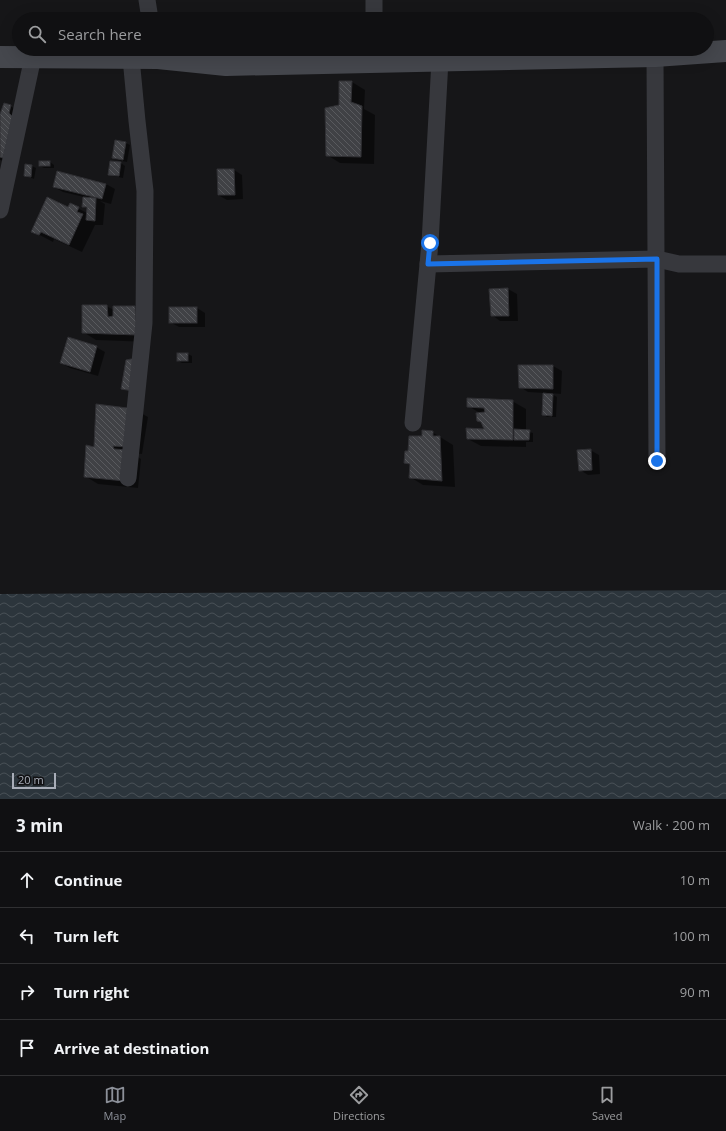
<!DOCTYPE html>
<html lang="en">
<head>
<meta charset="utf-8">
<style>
	:root { --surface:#101012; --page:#19191b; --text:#f1f3f6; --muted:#9c9d9f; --line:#303032; --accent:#8c9099 }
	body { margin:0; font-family:"Open Sans",sans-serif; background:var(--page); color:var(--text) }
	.scale { position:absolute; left:12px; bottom:10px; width:44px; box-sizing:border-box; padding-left:4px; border:2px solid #a8adb8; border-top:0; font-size:11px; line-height:14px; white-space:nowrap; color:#a8adb8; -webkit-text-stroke:3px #111113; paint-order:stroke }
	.stop { position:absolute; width:12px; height:12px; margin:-9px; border:3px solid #1a73e8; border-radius:50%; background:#fff }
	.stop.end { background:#1a73e8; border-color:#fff; box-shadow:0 1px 4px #0008 }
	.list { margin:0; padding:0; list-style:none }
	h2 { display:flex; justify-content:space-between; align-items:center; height:52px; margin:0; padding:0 16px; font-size:17px }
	h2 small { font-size:13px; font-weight:400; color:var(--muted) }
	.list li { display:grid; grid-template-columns:26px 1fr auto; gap:12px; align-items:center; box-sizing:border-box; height:56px; padding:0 16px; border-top:1px solid var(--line) }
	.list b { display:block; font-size:15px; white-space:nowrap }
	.list em { font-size:13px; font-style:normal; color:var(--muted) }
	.icon { flex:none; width:22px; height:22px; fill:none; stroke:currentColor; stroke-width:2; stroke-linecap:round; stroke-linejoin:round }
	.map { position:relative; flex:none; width:726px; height:799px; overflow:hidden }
	.search { position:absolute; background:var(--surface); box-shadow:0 4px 16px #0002; left:12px; right:12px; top:12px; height:44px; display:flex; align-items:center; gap:10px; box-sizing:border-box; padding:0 14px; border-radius:22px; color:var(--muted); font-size:15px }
	.sheet { height:276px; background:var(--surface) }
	nav { display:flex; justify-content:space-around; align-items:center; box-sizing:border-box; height:56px; border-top:1px solid var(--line); background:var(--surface); font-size:11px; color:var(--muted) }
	nav a { display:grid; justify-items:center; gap:2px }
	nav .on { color:var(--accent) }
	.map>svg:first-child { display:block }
	.water { fill:url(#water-waves) }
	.shadow { fill:#0007 }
	.building { fill:url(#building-back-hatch); stroke:#303034 }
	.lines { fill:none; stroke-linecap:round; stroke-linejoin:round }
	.street { stroke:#37383d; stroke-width:17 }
	.secondary { stroke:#45474d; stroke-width:22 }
	.route { stroke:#1a73e8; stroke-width:5 }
</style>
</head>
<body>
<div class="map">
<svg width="726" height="799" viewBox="0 0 726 799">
	<defs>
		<pattern id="water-waves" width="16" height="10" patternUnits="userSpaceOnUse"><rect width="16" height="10" fill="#2c353c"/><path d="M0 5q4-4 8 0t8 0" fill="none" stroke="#485056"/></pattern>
		<pattern id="building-back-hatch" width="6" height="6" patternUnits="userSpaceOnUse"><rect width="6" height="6" fill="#404145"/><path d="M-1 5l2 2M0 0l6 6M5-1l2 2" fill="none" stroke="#595a5e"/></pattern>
	</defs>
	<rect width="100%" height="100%" fill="#161618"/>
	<path class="water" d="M726 590V799H0V594Z"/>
	<g class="shadow">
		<path d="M352 82 365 90 364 109 375 115 374 164 340 163 327 155 340 106Z"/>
		<path d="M10 106 19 111 12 162 0 160V118Z"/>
		<path d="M116 141 126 143 130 145 127 162 117 160 113 158Z"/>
		<path d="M50 162 54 165V168H44L40 166Z"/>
		<path d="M111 162 121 163 125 166 123 178 113 176 109 174Z"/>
		<path d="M32 166 36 168 34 179 25 175Z"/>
		<path d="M234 170 242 175 243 199 227 200 218 195Z"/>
		<path d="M58 173 106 184 115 189 111 204 100 201 105 204 103 225H95L82 252 54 239 53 242 32 231 68 208 70 204 87 213 88 208 84 206V197L63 192 54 187Z"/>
		<path d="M508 289 517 294 518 321H500L492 315Z"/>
		<path d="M106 306 114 310 135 307 148 315 150 342 96 340 83 332Z"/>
		<path d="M197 308 205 313V327H179L170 322Z"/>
		<path d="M96 347 105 352 98 376 70 368 61 363Z"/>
		<path d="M188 354 192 356V363H182L178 361Z"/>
		<path d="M519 366H553L562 371 561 394 550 393 557 397 556 417H547L543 414 544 393 528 392 520 387Z"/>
		<path d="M512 401 526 409V431L533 433V442H526V447L481 446 468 439 485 430 483 423 478 421 480 413 468 406Z"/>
		<path d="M135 410 148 417 142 454 131 453 141 459 138 488 98 484 85 476 95 448Z"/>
		<path d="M432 432 453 445 455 487 423 485 410 477 411 465 405 462 409 452 422 437Z"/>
		<path d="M590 450 599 455 600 474 588 475 580 470Z"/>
	</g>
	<g class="building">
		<rect x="172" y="16" width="29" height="3"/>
		<path d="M339 81H352L351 102 362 106 361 157 326 156 325 108 339 105Z"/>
		<path d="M4 103 11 105 9 113 13 117 3 158 0 157V114Z"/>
		<path d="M115 140 126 142 123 160 112 158Z"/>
		<rect x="39" y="161" width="11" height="5"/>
		<path d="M110 161 121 162 119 176 108 175Z"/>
		<path d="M25 164 32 165 31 177 24 176Z"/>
		<path d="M217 169H234L235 195H218Z"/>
		<path d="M57 171 106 184 102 199 53 187Z"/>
		<path d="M47 197 68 207 70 203 79 207 77 212 83 214 69 245 41 232 39 235 31 232Z"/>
		<path d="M83 197 96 198 95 221 86 220 87 207H82Z"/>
		<path d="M508 288 509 316H491L489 289Z"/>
		<path d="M82 305H107L108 317 113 316V306H135L137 335 82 333Z"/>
		<rect x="169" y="307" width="28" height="16"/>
		<path d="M68 337 97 346 90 372 60 363Z"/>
		<rect x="177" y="353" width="11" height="8"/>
		<path d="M131 359 137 360 133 391 121 389 126 360Z"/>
		<path d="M518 365H553V389L519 388Z"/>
		<path d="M543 393 553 394 552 416 542 415Z"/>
		<path d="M467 398 513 400V440L467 439 466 428 484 429 481 422 477 421 476 413 485 412 484 408 467 407Z"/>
		<path d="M96 404 135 409 129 447 113 446 114 449 128 450 125 481 84 477 86 445 94 447Z"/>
		<path d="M514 429 530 430 529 440H514Z"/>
		<path d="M422 430 433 431V436H440L442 481 409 478 410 464 404 463 405 451H408L409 436H422Z"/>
		<path d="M591 449 592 470 579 471 577 450Z"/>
	</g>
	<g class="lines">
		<g class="street">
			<path d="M147 0 150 19"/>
			<path d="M374 0V19"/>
			<path d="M655 56 657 461"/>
			<path d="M0 210 33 57"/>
			<path d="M428 264 657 259 679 264H726"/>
			<path d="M413 423 430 243 440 60"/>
			<path d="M128 478 144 323 145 191 137 121 131 58"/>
		</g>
		<path class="secondary" d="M0 57 158 58 226 65 655 56 726 51"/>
	</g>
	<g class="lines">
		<path class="route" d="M430 243 428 264 657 259V461"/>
	</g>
</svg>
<div class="scale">20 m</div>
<div class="stop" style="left:430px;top:243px"></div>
<div class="stop end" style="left:657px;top:461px"></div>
<div class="search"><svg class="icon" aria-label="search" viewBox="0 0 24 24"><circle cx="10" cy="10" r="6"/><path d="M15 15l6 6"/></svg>Search here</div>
</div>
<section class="sheet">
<h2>3 min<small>Walk · 200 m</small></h2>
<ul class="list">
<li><svg class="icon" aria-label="ahead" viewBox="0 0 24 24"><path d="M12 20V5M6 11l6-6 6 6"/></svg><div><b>Continue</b></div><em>10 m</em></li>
<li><svg class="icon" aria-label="left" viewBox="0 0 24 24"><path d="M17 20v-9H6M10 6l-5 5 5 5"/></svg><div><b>Turn left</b></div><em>100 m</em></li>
<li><svg class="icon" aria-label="right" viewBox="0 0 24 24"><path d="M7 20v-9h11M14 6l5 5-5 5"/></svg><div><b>Turn right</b></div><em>90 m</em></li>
<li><svg class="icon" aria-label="arrive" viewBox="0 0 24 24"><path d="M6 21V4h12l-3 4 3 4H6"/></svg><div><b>Arrive at destination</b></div></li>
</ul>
</section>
<nav>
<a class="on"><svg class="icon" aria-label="map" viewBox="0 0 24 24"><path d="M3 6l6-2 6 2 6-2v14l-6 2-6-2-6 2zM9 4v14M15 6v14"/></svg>Map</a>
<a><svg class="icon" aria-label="directions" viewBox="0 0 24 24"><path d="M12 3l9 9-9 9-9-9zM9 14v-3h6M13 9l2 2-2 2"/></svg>Directions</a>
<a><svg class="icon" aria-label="saved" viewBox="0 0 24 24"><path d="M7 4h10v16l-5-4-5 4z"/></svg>Saved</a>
</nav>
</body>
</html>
